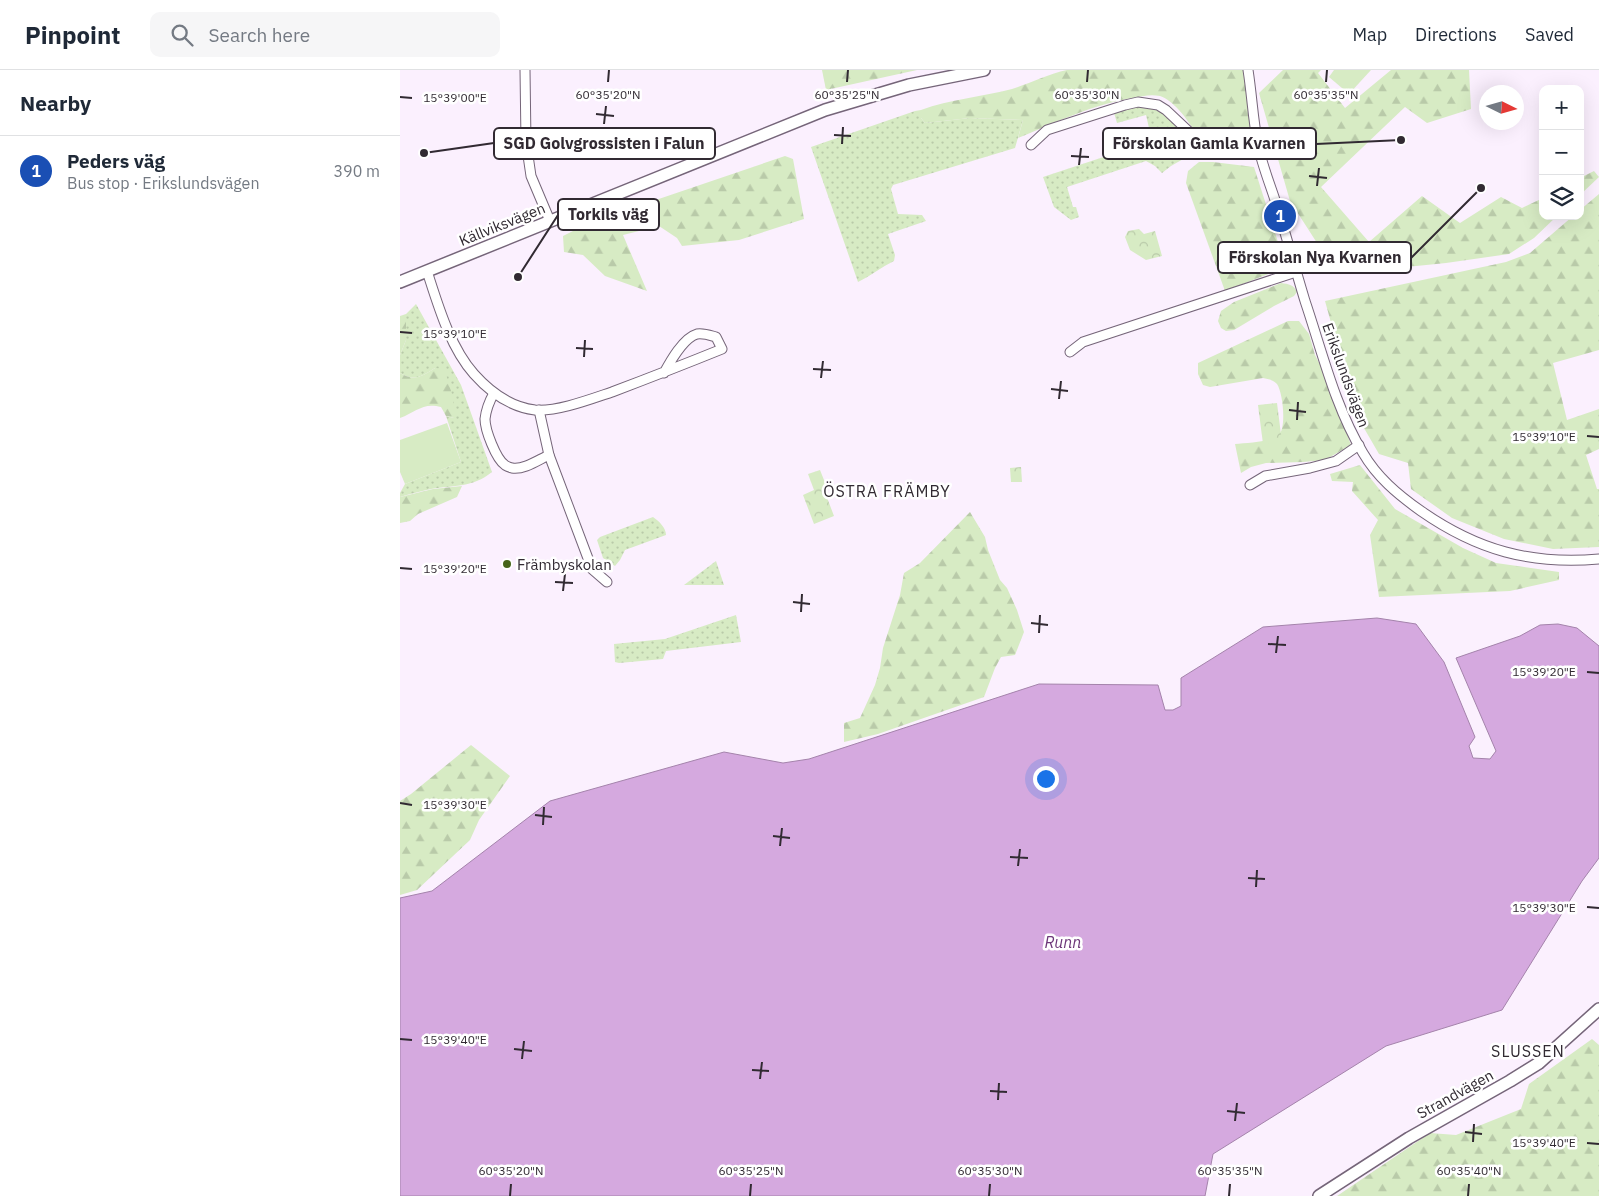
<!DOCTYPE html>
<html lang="en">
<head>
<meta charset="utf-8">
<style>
	:root { --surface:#fff; --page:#f6f6f7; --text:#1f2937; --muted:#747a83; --line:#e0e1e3; --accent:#ea580c }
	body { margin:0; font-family:"IBM Plex Sans",sans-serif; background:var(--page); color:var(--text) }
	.controls { position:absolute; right:15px; top:15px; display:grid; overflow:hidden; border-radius:10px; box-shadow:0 5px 20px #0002 }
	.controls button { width:45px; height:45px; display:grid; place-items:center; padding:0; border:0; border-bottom:1px solid var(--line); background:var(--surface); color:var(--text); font:25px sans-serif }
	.compass { position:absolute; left:1079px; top:15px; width:45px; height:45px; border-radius:50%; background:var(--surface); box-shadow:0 5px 20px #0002; rotate:95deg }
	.you { position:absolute; left:645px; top:708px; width:18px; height:18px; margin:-12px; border:4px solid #fff; border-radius:50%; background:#1a73e8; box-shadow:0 0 0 8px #1a73e833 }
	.badge { display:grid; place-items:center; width:32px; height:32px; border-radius:50%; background:var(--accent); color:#fff; font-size:16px; font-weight:700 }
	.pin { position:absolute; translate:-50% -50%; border:2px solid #fff; box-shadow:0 1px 5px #0006 }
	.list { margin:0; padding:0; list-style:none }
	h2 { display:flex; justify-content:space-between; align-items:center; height:65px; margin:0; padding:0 20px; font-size:21px }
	h2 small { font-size:16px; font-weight:400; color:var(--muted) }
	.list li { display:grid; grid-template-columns:32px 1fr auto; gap:15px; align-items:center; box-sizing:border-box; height:70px; padding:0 20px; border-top:1px solid var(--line) }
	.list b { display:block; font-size:19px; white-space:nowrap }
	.list p { margin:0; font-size:16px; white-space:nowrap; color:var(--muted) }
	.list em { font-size:16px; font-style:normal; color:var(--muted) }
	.icon { flex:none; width:28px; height:28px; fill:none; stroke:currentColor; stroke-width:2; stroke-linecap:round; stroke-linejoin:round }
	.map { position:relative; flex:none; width:1199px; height:1126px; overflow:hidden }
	header { display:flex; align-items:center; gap:30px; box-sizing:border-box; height:70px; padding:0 25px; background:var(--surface); border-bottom:1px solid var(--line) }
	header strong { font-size:24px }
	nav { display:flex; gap:28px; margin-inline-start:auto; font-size:18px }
	.search { width:350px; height:45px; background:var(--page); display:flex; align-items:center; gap:12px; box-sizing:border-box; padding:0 18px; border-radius:10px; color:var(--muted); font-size:19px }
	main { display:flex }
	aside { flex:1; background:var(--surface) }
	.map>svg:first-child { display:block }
	.grass { fill:url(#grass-dots) }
	.forest { fill:url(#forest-firs) }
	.park { fill:url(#park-crowns) }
	.garden { fill:#d7ebc4 }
	.water { fill:#d5a9df; stroke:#a483ab }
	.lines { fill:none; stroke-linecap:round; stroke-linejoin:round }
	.minor-casing { stroke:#756579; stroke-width:11 }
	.tertiary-casing { stroke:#756579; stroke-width:14 }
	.minor { stroke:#fff; stroke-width:9 }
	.tertiary { stroke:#fff; stroke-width:11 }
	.ticks { fill:none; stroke:#312a32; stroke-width:2 }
	.poi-dot { fill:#466519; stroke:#fff; stroke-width:2 }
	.labels { text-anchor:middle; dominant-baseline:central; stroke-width:5; stroke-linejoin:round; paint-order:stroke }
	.street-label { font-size:15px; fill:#312a32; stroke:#fff }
	.poi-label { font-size:15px; fill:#312a32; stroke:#fff; text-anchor:start }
	.neighbourhood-label { font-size:16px; letter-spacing:1px; fill:#312a32; stroke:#fff }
	.water-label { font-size:16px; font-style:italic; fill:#6d3779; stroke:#fff }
	.ticks-label { font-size:12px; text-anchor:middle; fill:#312a32; stroke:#fff; stroke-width:5; stroke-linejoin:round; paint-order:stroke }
	.leader { fill:none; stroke:#312a32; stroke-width:2 }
	.callout-dot { fill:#312a32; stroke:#fff; stroke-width:2 }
	.callout { fill:#fff; stroke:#312a32; stroke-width:2 }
	.callout-label { font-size:16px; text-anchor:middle; font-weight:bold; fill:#312a32 }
</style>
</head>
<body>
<header>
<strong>Pinpoint</strong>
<div class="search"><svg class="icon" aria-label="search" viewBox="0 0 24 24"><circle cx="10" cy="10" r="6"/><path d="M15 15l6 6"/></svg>Search here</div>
<nav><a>Map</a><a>Directions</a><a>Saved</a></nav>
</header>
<main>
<aside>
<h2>Nearby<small></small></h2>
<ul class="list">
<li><span class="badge" style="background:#1a4fb4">1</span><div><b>Peders väg</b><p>Bus stop · Erikslundsvägen</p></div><em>390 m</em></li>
</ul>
</aside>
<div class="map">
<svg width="1199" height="1126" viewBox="0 0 1199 1126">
	<defs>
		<pattern id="grass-dots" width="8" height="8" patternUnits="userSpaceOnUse" patternTransform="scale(1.25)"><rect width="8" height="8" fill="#d7ebc4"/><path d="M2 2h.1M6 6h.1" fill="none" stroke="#b9caa9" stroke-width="1.8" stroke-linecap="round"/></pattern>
		<pattern id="forest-firs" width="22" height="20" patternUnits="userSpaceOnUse" patternTransform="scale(1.25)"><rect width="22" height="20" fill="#d7ebc4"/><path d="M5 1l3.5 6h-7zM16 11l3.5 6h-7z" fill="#b9caa9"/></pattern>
		<pattern id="park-crowns" width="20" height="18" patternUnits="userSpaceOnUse" patternTransform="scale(1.25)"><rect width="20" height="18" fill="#d7ebc4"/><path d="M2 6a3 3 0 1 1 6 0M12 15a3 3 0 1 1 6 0" fill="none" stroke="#b9caa9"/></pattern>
	</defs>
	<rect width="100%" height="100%" fill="#fbf0fe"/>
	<g class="grass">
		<path d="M738 36C743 36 749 36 754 38 773 45 784 67 799 80L771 96 762 103 755 96 746 91 667 117 673 137H676L679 147 671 150 654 137 643 107 755 70 752 59 749 58 746 45 717 53 714 43Z"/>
		<path d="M521 40V48L525 53 570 48 623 50 615 78 493 115 491 119 498 144 522 145 526 151 488 164 495 185 494 191C481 197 471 206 458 212L411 77 515 41Z"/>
		<path d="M16 234 61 315 92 402C72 418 55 415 31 419 21 421 10 424 0 427V423L5 414 61 392 46 346 54 348 35 298C22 306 15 312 0 303V285L6 270V244Z"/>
		<path d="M253 447C259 451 266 458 266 465L225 480 220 490 215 496 203 488 197 470 200 467Z"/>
		<path d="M316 491 324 515H284Z"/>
		<path d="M336 545 341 572 266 581 263 589 219 593 215 592 214 574 265 569Z"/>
	</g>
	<g class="forest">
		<path d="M422 0H517L426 20Z"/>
		<path d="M667 0H846L852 72C836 75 813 78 800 66 792 59 786 47 778 39 773 34 767 28 760 26 751 24 742 26 733 28 693 34 655 53 618 68L623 50 570 48 525 53 521 48V40C550 29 582 27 612 19 631 13 648 4 667 0Z"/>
		<path d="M883 0H921L918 3 945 38 991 0H1069L1071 39 1027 53 1005 37 921 117 969 172 1022 126 1060 153 1101 127 1122 138 1143 128V146H1157L1134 168 1109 184 1046 193 937 204 890 131 859 23Z"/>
		<path d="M385 86 393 89 404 149 339 170 282 176 277 168 259 156 223 165 247 221 205 206 183 185 164 182 163 166 191 152Z"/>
		<path d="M799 92H813L854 97 886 197 825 221 786 113 788 101Z"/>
		<path d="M1194 101 1199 107 1180 125V108Z"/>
		<path d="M1199 124V280L1153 293 1167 350 1199 339V379L1186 385 1197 419H1199V477L1153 479 1104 469 1052 448 1011 419 1008 393 979 384 957 346 925 231 1106 192 1130 183 1173 146H1180V140Z"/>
		<path d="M881 213C889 214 894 215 897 222L894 226 874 236 834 260 826 261 821 258 818 251 821 241 834 232Z"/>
		<path d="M6 244V270L0 285V246Z"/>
		<path d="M888 251H899L909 264 915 285 924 302 951 375 925 390 903 392 866 393 851 397 841 403 835 374C846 373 869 372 878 366 887 359 883 323 877 314 874 310 868 309 863 308L810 317 803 315 798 304V293Z"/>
		<path d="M35 298 44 299C50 316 55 330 54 348L46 346 41 337C23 332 16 342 0 348V303C15 312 22 306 35 298Z"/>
		<path d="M960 395 995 439 1063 478 1096 493 1159 502V510L1110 521 979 527 970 465 978 450 952 421 953 412 932 411 930 404Z"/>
		<path d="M62 416 57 427 18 444 10 451 0 453V427L33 419Z"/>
		<path d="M570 442 585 467 588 480 600 510 607 518 617 540 624 562 615 585 601 587 595 598 584 627 478 664 444 672V653L460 648 475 615 480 598 483 578 500 525 504 503 520 493Z"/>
		<path d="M71 675 110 706 79 750 70 770 17 820 0 825V731L11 724Z"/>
		<path d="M1192 969 1199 975V1126H937L1030 1063 1056 1065 1121 1039 1129 1014Z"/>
	</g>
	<g class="park">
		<path d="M739 159 744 164 755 161 762 186 746 190 730 180 725 167 728 161Z"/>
		<path d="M877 333 882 372 863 374 858 335Z"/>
		<path d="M621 397 622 412H611L610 398Z"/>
		<path d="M420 400 426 415 423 417 434 446 414 454 403 425 414 420 408 404Z"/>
	</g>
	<g class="garden">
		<path d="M934 0H971L949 24 929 7Z"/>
		<path d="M47 353 61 392 5 414 0 402V370Z"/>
	</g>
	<path class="water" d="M977 548 1016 554 1044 592 1075 667 1069 676 1073 688 1090 689 1096 681 1056 588 1120 566 1140 555 1158 554 1177 558 1199 576V788L1182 811 1102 940 986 976 813 1084 805 1126H0V828L32 821 150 731 324 682 383 693 409 689 639 614 758 615 765 640H773L781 636V608L863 557Z"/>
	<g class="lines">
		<defs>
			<g id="minor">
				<path d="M125 0 126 72 131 106 150 151"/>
				<path d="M848 0C852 25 853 51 858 75 862 95 870 114 876 133 886 165 895 198 905 231 922 281 935 337 963 383 977 407 997 424 1021 441 1077 480 1130 495 1199 489"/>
				<path d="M631 75 647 60 725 35 738 32 758 35 766 40 800 72 808 77 823 80 858 74"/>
				<path d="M27 201C38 235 50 277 74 304 90 322 111 337 135 340 157 342 191 329 212 322 249 308 285 294 322 279L316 267C309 265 304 263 297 264 283 268 270 292 264 303"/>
				<path d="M670 282 683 272 896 202"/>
				<path d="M94 323C90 330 86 340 85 349 85 360 96 389 105 395 105 396 112 398 112 398 124 400 138 390 149 385"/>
				<path d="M139 340 149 385 192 499 207 512"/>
				<path d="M850 415 865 406 910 398 936 391 959 375"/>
			</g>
			<g id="tertiary">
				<path d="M0 212 425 40 509 15 584 0"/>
				<path d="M919 1126 1009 1068 1110 1011 1139 993 1199 939"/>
			</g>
		</defs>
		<use href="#minor" class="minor-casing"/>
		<use href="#tertiary" class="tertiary-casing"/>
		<use href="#minor" class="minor"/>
		<use href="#tertiary" class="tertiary"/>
	</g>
	<path class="ticks" d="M208 12 209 0M447 12 448 0M687 12 688 0M926 12 927 0M0 27 12 28M196 44 214 46M204 54 206 36M434 65 451 66M442 74 443 57M671 86 689 87M679 95 681 78M909 106 927 108M917 116 919 98M0 262 12 263M176 278 193 279M184 287 185 270M413 299 431 300M421 308 423 291M651 319 668 321M659 329 661 311M889 340 906 342M897 350 898 332M1187 366 1199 367M0 498 12 499M155 512 173 513M163 521 165 504M393 532 410 534M401 542 402 524M631 553 648 555M639 563 640 545M868 574 886 575M876 583 878 566M1187 602 1199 603M0 733 12 735M135 745 152 747M143 755 144 737M373 766 390 768M380 776 382 758M610 787 628 788M618 796 620 779M848 808 865 809M856 817 857 800M1187 837 1199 838M0 969 12 970M114 979 132 981M122 989 124 971M352 1000 369 1001M360 1009 362 992M590 1021 607 1022M598 1030 599 1013M827 1041 845 1043M835 1051 837 1033M1065 1062 1082 1064M1073 1072 1074 1054M1187 1073 1199 1074M110 1126 111 1114M350 1126 351 1114M589 1126 590 1114M829 1126 830 1114M1068 1126 1069 1114"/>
	<circle class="poi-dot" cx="107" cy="494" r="5"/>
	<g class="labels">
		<g class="street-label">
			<text transform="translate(102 154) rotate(-22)">Källviksvägen</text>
			<text transform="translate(946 305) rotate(70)">Erikslundsvägen</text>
			<text transform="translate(1055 1024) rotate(-29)">Strandvägen</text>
		</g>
		<g class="poi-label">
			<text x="117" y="494">Främbyskolan</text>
		</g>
		<g class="neighbourhood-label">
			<text x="487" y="421">ÖSTRA FRÄMBY</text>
			<text x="1128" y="981">SLUSSEN</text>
		</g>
		<g class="water-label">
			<text x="663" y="872">Runn</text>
		</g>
	</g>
	<g class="ticks-label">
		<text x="208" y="29">60°35'20"N</text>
		<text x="447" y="29">60°35'25"N</text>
		<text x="687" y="29">60°35'30"N</text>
		<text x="926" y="29">60°35'35"N</text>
		<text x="55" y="32">15°39'00"E</text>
		<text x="55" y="268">15°39'10"E</text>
		<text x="1144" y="371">15°39'10"E</text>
		<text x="55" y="503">15°39'20"E</text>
		<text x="1144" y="606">15°39'20"E</text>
		<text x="55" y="739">15°39'30"E</text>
		<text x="1144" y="842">15°39'30"E</text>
		<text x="55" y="974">15°39'40"E</text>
		<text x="1144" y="1077">15°39'40"E</text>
		<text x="111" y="1105">60°35'20"N</text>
		<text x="351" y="1105">60°35'25"N</text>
		<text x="590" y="1105">60°35'30"N</text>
		<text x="830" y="1105">60°35'35"N</text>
		<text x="1069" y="1105">60°35'40"N</text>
	</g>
	<path class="leader" d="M24 83L94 73M1001 70L916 74M118 207L158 145M1081 118L1011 188"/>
	<g class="callout-dot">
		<circle cx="24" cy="83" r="5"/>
		<circle cx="1001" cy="70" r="5"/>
		<circle cx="118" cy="207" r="5"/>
		<circle cx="1081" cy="118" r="5"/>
	</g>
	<g class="callout">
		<rect x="94" y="58" width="221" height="31" rx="5"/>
		<rect x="703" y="58" width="213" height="31" rx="5"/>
		<rect x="158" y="129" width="101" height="31" rx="5"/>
		<rect x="818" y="172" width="193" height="31" rx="5"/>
	</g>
	<g class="callout-label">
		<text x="204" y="79">SGD Golvgrossisten i Falun</text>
		<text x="809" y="79">Förskolan Gamla Kvarnen</text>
		<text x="208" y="150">Torkils väg</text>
		<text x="915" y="193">Förskolan Nya Kvarnen</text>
	</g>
</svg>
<div class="controls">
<button>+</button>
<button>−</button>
<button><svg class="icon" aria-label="layers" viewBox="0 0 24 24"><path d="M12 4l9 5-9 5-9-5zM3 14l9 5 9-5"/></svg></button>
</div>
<svg class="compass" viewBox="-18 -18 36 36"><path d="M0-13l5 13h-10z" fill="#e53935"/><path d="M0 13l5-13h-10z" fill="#747a83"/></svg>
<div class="you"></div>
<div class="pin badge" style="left:880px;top:146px;background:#1a4fb4">1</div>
</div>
</main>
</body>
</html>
